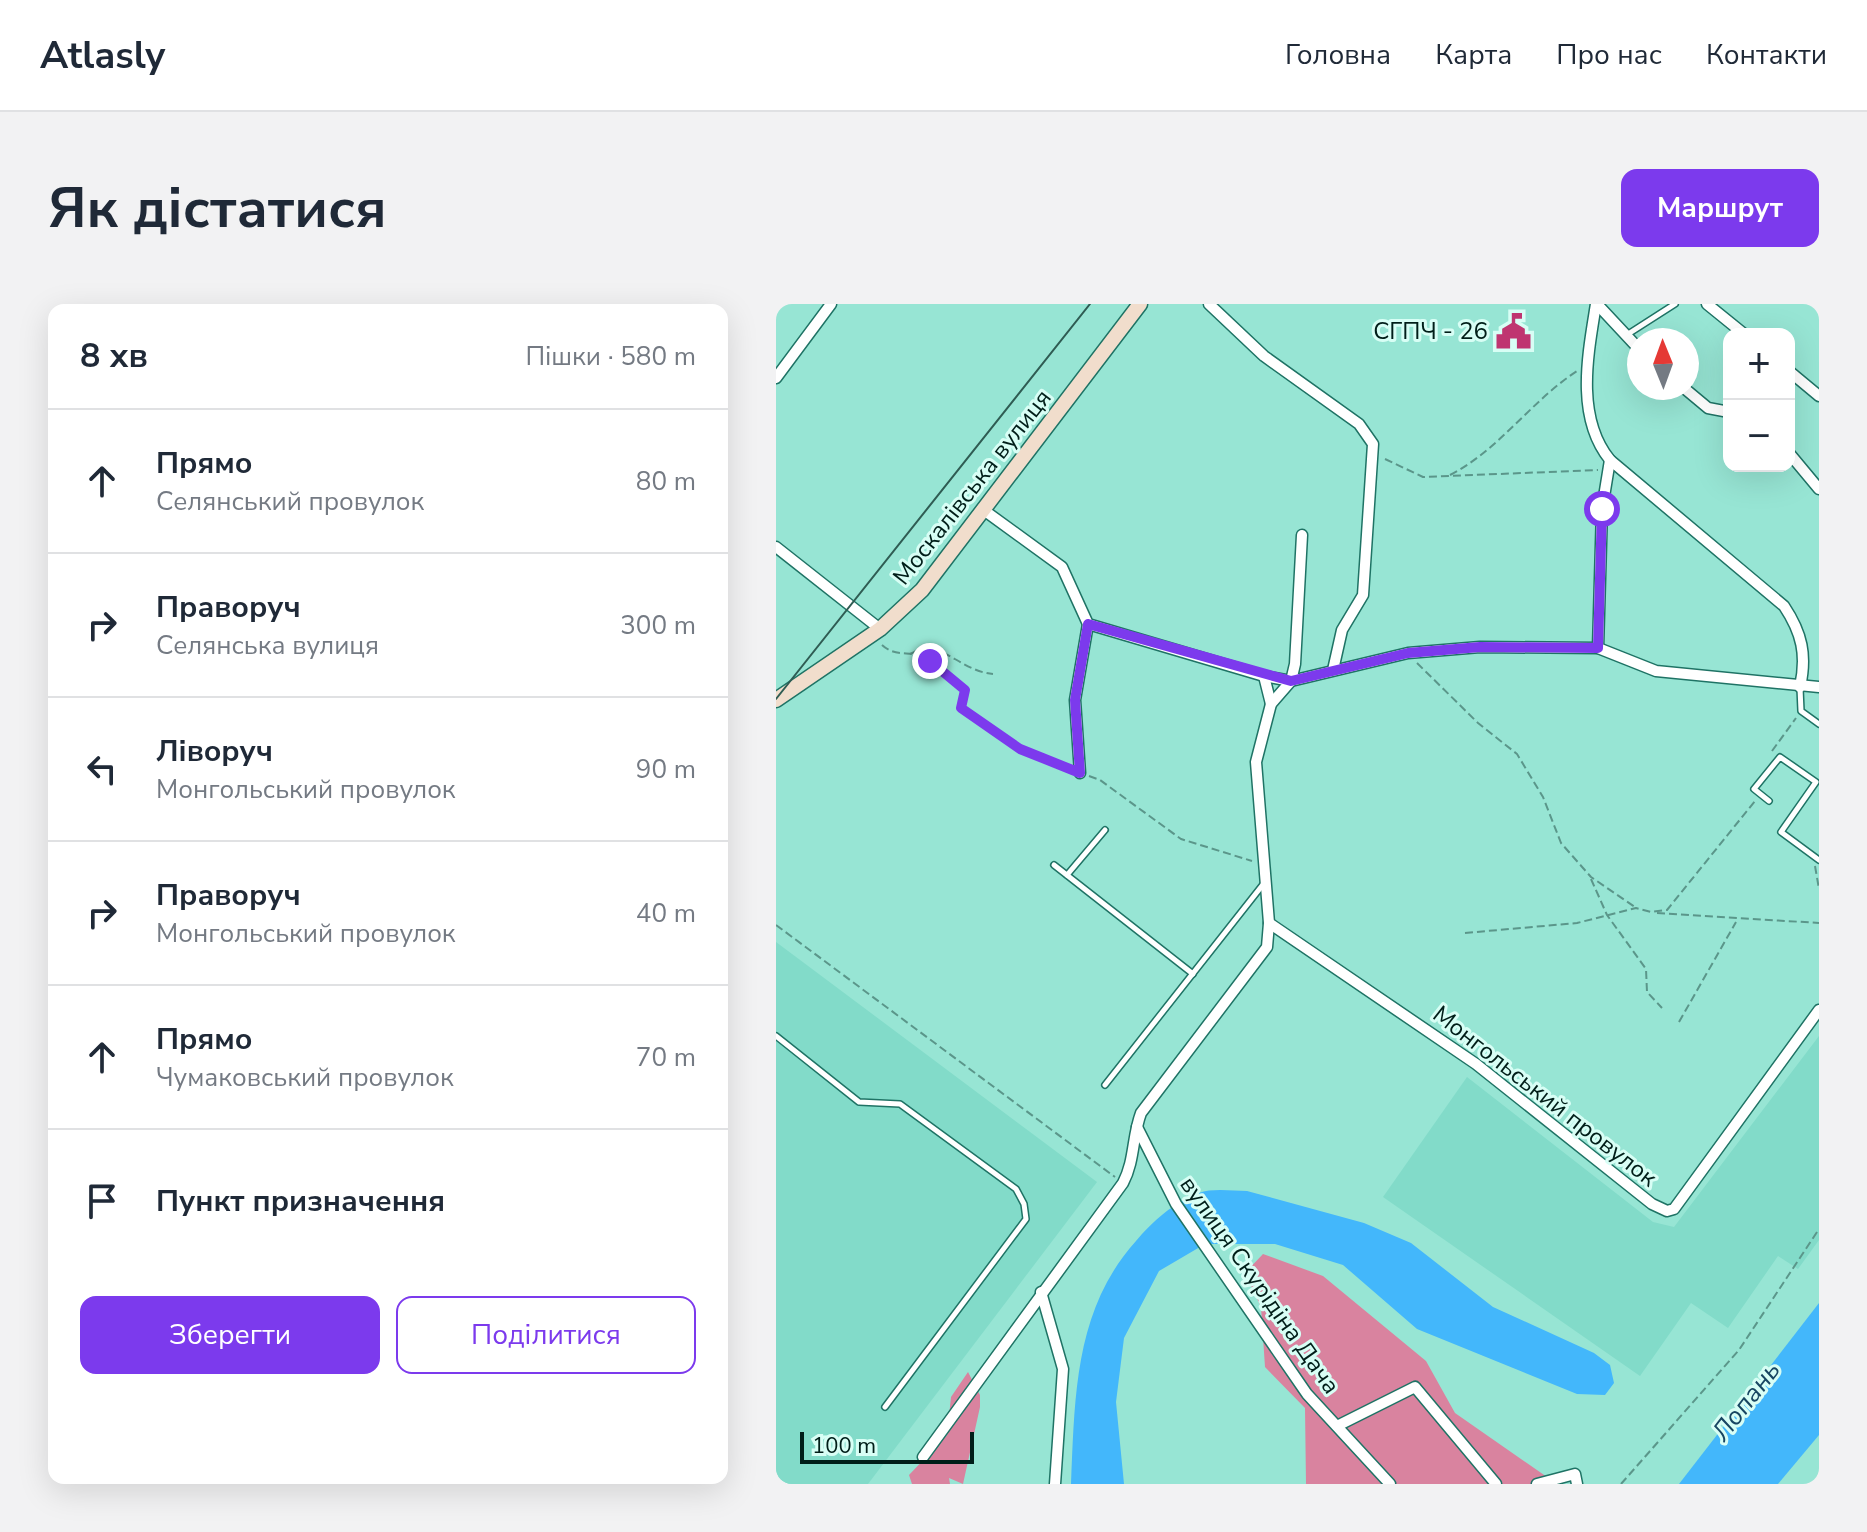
<!DOCTYPE html>
<html lang="uk">
<head>
<meta charset="utf-8">
<style>
	:root { --surface:#fff; --page:#f2f2f3; --text:#1f2937; --muted:#747a83; --line:#e0e1e3; --accent:#7c3aed }
	body { margin:0; font-family:"Nunito Sans",sans-serif; background:var(--page); color:var(--text) }
	.controls { position:absolute; right:24px; top:24px; display:grid; overflow:hidden; border-radius:16px; box-shadow:0 8px 32px #0002 }
	.controls button { width:72px; height:72px; display:grid; place-items:center; padding:0; border:0; border-bottom:2px solid var(--line); background:var(--surface); color:var(--text); font:40px sans-serif }
	.compass { position:absolute; left:851px; top:24px; width:72px; height:72px; border-radius:50%; background:var(--surface); box-shadow:0 8px 32px #0002; rotate:359deg }
	.scale { position:absolute; left:24px; bottom:20px; width:174px; box-sizing:border-box; padding-left:8px; border:4px solid #001e19; border-top:0; font-size:22px; line-height:28px; white-space:nowrap; color:#001e19; -webkit-text-stroke:6px #d8fef5; paint-order:stroke }
	.stop { position:absolute; width:24px; height:24px; margin:-18px; border:6px solid #7c3aed; border-radius:50%; background:#fff }
	.stop.end { background:#7c3aed; border-color:#fff; box-shadow:0 2px 8px #0008 }
	.list { margin:0; padding:0; list-style:none }
	h2 { display:flex; justify-content:space-between; align-items:center; height:104px; margin:0; padding:0 32px; font-size:34px }
	h2 small { font-size:26px; font-weight:400; color:var(--muted) }
	.list li { display:grid; grid-template-columns:52px 1fr auto; gap:24px; align-items:center; box-sizing:border-box; height:144px; padding:0 32px; border-top:2px solid var(--line) }
	.list b { display:block; font-size:30px; white-space:nowrap }
	.list p { margin:0; font-size:26px; white-space:nowrap; color:var(--muted) }
	.list em { font-size:26px; font-style:normal; color:var(--muted) }
	.actions { display:flex; gap:16px; padding:24px 32px }
	.actions a { flex:1; padding:18px 0; border:2px solid var(--accent); border-radius:16px; text-align:center; font-size:28px; color:var(--accent) }
	.actions .main { background:var(--accent); color:#fff }
	.icon { flex:none; width:44px; height:44px; fill:none; stroke:currentColor; stroke-width:2; stroke-linecap:round; stroke-linejoin:round }
	.map { position:relative; flex:none; width:1043px; height:1180px; overflow:hidden; border-radius:16px }
	header { display:flex; align-items:center; gap:48px; box-sizing:border-box; height:112px; padding:0 40px; background:var(--surface); border-bottom:2px solid var(--line) }
	header strong { font-size:38px }
	nav { display:flex; gap:44px; margin-inline-start:auto; font-size:28px }
	.intro { display:flex; align-items:center; justify-content:space-between; box-sizing:border-box; height:192px; padding:0 48px }
	h1 { margin:0; font-size:56px }
	.button { padding:20px 36px; border-radius:16px; background:var(--accent); color:#fff; font-size:28px; font-weight:700 }
	main { display:flex; gap:48px; padding:0 48px }
	aside { flex:1; background:var(--surface); border-radius:16px; box-shadow:0 8px 32px #0002 }
	.map>svg:first-child { display:block }
	.built { fill:#82dbc9 }
	.green { fill:#d9839f }
	.water { fill:#43b7fb }
	.lines { fill:none; stroke-linecap:round; stroke-linejoin:round }
	.lane-casing { stroke:#1f7365; stroke-width:8 }
	.street-casing { stroke:#1f7365; stroke-width:13 }
	.secondary-casing { stroke:#1f7365; stroke-width:17 }
	.path { stroke:#5b968a; stroke-width:2; stroke-dasharray:8 4; stroke-linecap:butt }
	.lane { stroke:#fff; stroke-width:5 }
	.street { stroke:#fff; stroke-width:10 }
	.secondary { stroke:#f1ddcc; stroke-width:14 }
	.tram { stroke:#2f5c53; stroke-width:2 }
	.route { stroke:#7c3aed; stroke-width:10 }
	.labels { text-anchor:middle; dominant-baseline:central; stroke-width:6; stroke-linejoin:round; paint-order:stroke }
	.poi-label { font-size:24px; fill:#001e19; stroke:#d8fef5; text-anchor:end }
	.street-label { font-size:24px; fill:#001e19; stroke:#d8fef5 }
	.water-label { font-size:26px; font-style:italic; fill:#184662; stroke:#d8fef5 }
</style>
</head>
<body>
<header>
<strong>Atlasly</strong>
<nav><a>Головна</a><a>Карта</a><a>Про нас</a><a>Контакти</a></nav>
</header>
<div class="intro"><h1>Як дістатися</h1><a class="button">Маршрут</a></div>
<main>
<aside>
<h2>8 хв<small>Пішки · 580 m</small></h2>
<ul class="list">
<li><svg class="icon" aria-label="ahead" viewBox="0 0 24 24"><path d="M12 20V5M6 11l6-6 6 6"/></svg><div><b>Прямо</b><p>Селянський провулок</p></div><em>80 m</em></li>
<li><svg class="icon" aria-label="right" viewBox="0 0 24 24"><path d="M7 20v-9h11M14 6l5 5-5 5"/></svg><div><b>Праворуч</b><p>Селянська вулиця</p></div><em>300 m</em></li>
<li><svg class="icon" aria-label="left" viewBox="0 0 24 24"><path d="M17 20v-9H6M10 6l-5 5 5 5"/></svg><div><b>Ліворуч</b><p>Монгольський провулок</p></div><em>90 m</em></li>
<li><svg class="icon" aria-label="right" viewBox="0 0 24 24"><path d="M7 20v-9h11M14 6l5 5-5 5"/></svg><div><b>Праворуч</b><p>Монгольський провулок</p></div><em>40 m</em></li>
<li><svg class="icon" aria-label="ahead" viewBox="0 0 24 24"><path d="M12 20V5M6 11l6-6 6 6"/></svg><div><b>Прямо</b><p>Чумаковський провулок</p></div><em>70 m</em></li>
<li><svg class="icon" aria-label="arrive" viewBox="0 0 24 24"><path d="M6 21V4h12l-3 4 3 4H6"/></svg><div><b>Пункт призначення</b></div></li>
</ul>
<div class="actions"><a class="main">Зберегти</a><a>Поділитися</a></div>
</aside>
<div class="map">
<svg width="1043" height="1180" viewBox="0 0 1043 1180">
	<rect width="100%" height="100%" fill="#97e5d4"/>
	<g class="built">
		<path d="M0 638 321 878 92 1180H0Z"/>
		<path d="M1043 732V936L1022 965 1002 952 952 1024 915 999 864 1072 607 893 691 773 877 918 898 923Z"/>
	</g>
	<g class="green">
		<path d="M487 950 547 972 650 1057 679 1109 781 1180H530L529 1104 489 1063 485 1003 469 969Z"/>
		<path d="M192 1068 204 1091V1103L187 1180 173 1174 174 1180H136L133 1171 171 1131 175 1093Z"/>
	</g>
	<g class="water">
		<path d="M471 887 588 919 635 939 717 1003 818 1049 834 1061 838 1079 829 1091 801 1090 641 1025 567 961 499 940H429L383 967 348 1034 340 1098 348 1180H295C299 1093 298 1006 360 937 376 918 398 898 423 889 436 884 457 887 471 887Z"/>
		<path d="M1043 999V1131L1002 1180H903Z"/>
	</g>
	<g class="lines">
		<defs>
			<g id="lane">
				<path d="M849 32 899 0"/>
				<path d="M1024 384 1025 407 1043 420"/>
				<path d="M993 497 978 485 1004 453 1040 478 1005 528 1043 556"/>
				<path d="M278 561 417 670"/>
				<path d="M291 571 329 526"/>
				<path d="M0 732 83 798 124 800 240 885 248 900 250 915 109 1103"/>
				<path d="M329 781 489 578"/>
			</g>
			<g id="street">
				<path d="M433 0 488 52 583 120 597 140 587 291 566 326 557 366"/>
				<path d="M820 0C812 50 799 113 834 156L1008 302C1026 329 1031 351 1024 383"/>
				<path d="M821 0 863 45"/>
				<path d="M931 0 968 30"/>
				<path d="M1013 67 1043 92"/>
				<path d="M0 74 55 0"/>
				<path d="M908 84 932 104 953 108"/>
				<path d="M1013 149 1043 185"/>
				<path d="M209 207 286 263 312 320 488 372 515 377 632 349 704 343 822 344 880 367 1043 383"/>
				<path d="M0 243 104 325"/>
				<path d="M822 344 826 205 834 156"/>
				<path d="M488 372 495 400"/>
				<path d="M304 469 299 396 312 320"/>
				<path d="M493 619 700 760 876 900 891 907 898 905 1043 706"/>
				<path d="M361 823 400 900 531 1090 614 1180"/>
				<path d="M265 988 287 1065 279 1180"/>
				<path d="M561 1122 639 1083 720 1180"/>
				<path d="M147 1153 347 879C359 856 356 833 365 809L491 643 493 619 480 458 495 400 515 377 519 360 526 231"/>
				<path d="M761 1180 799 1170 801 1180"/>
			</g>
			<path id="secondary" d="M0 396 104 325 146 286 364 0"/>
		</defs>
		<use href="#lane" class="lane-casing"/>
		<use href="#street" class="street-casing"/>
		<use href="#secondary" class="secondary-casing"/>
		<g class="path">
			<path d="M609 155 647 173 822 166"/>
			<path d="M674 171C723 146 755 97 801 67"/>
			<path d="M106 341C120 354 133 346 148 353 163 359 177 376 189 386L185 404 244 445 292 464"/>
			<path d="M134 350C140 348 145 342 151 343 172 346 191 368 217 370"/>
			<path d="M641 359 702 419 741 450 767 493 785 539 815 573 859 603"/>
			<path d="M996 447 1020 414"/>
			<path d="M313 472 324 476 405 535 476 557"/>
			<path d="M1039 562 1043 585"/>
			<path d="M815 575 831 611 870 665 871 688 886 704"/>
			<path d="M881 609 1043 619"/>
			<path d="M0 621 339 873"/>
			<path d="M689 629 801 619 860 604 875 608 891 606 979 497"/>
			<path d="M903 718 960 618"/>
			<path d="M845 1180 963 1046 1043 925"/>
		</g>
		<use href="#lane" class="lane"/>
		<use href="#street" class="street"/>
		<use href="#secondary" class="secondary"/>
		<path class="tram" d="M0 395 314 0"/>
	</g>
	<g class="lines">
		<path class="route" d="M154 357 189 386 185 404 244 445 304 469 299 396 312 320 515 377 632 349 704 343 822 344 826 205"/>
	</g>
	<defs>
		<symbol id="civic-bare" viewBox="-9 -9 18 18"><path d="M-.6-6.5H3V-4.5H.6V-3L4-1V1h2V6H-6V1h2V-1L-.6-3ZM-1.2 2.5V6h2.4V2.5Z" fill="#bf3570" stroke="#d8fef5" stroke-width="2.5" paint-order="stroke"/></symbol>
	</defs>
	<g fill-rule="evenodd">
		<use href="#civic-bare" x="712" y="2" width="51" height="51"/>
	</g>
	<g class="labels">
		<g class="poi-label">
			<text x="712" y="27">СГПЧ - 26</text>
		</g>
		<g class="street-label">
			<text transform="translate(196 183) rotate(-52)">Москалівська вулиця</text>
			<text transform="translate(769 792) rotate(38)">Монгольський провулок</text>
			<text transform="translate(484 981) rotate(55)">вулиця Скурідіна Дача</text>
		</g>
		<g class="water-label">
			<text transform="translate(970 1097) rotate(-52)">Лопань</text>
		</g>
	</g>
</svg>
<div class="controls">
<button>+</button>
<button>−</button>
</div>
<svg class="compass" viewBox="-18 -18 36 36"><path d="M0-13l5 13h-10z" fill="#e53935"/><path d="M0 13l5-13h-10z" fill="#747a83"/></svg>
<div class="scale">100 m</div>
<div class="stop" style="left:826px;top:205px"></div>
<div class="stop end" style="left:154px;top:357px"></div>
</div>
</main>
</body>
</html>
